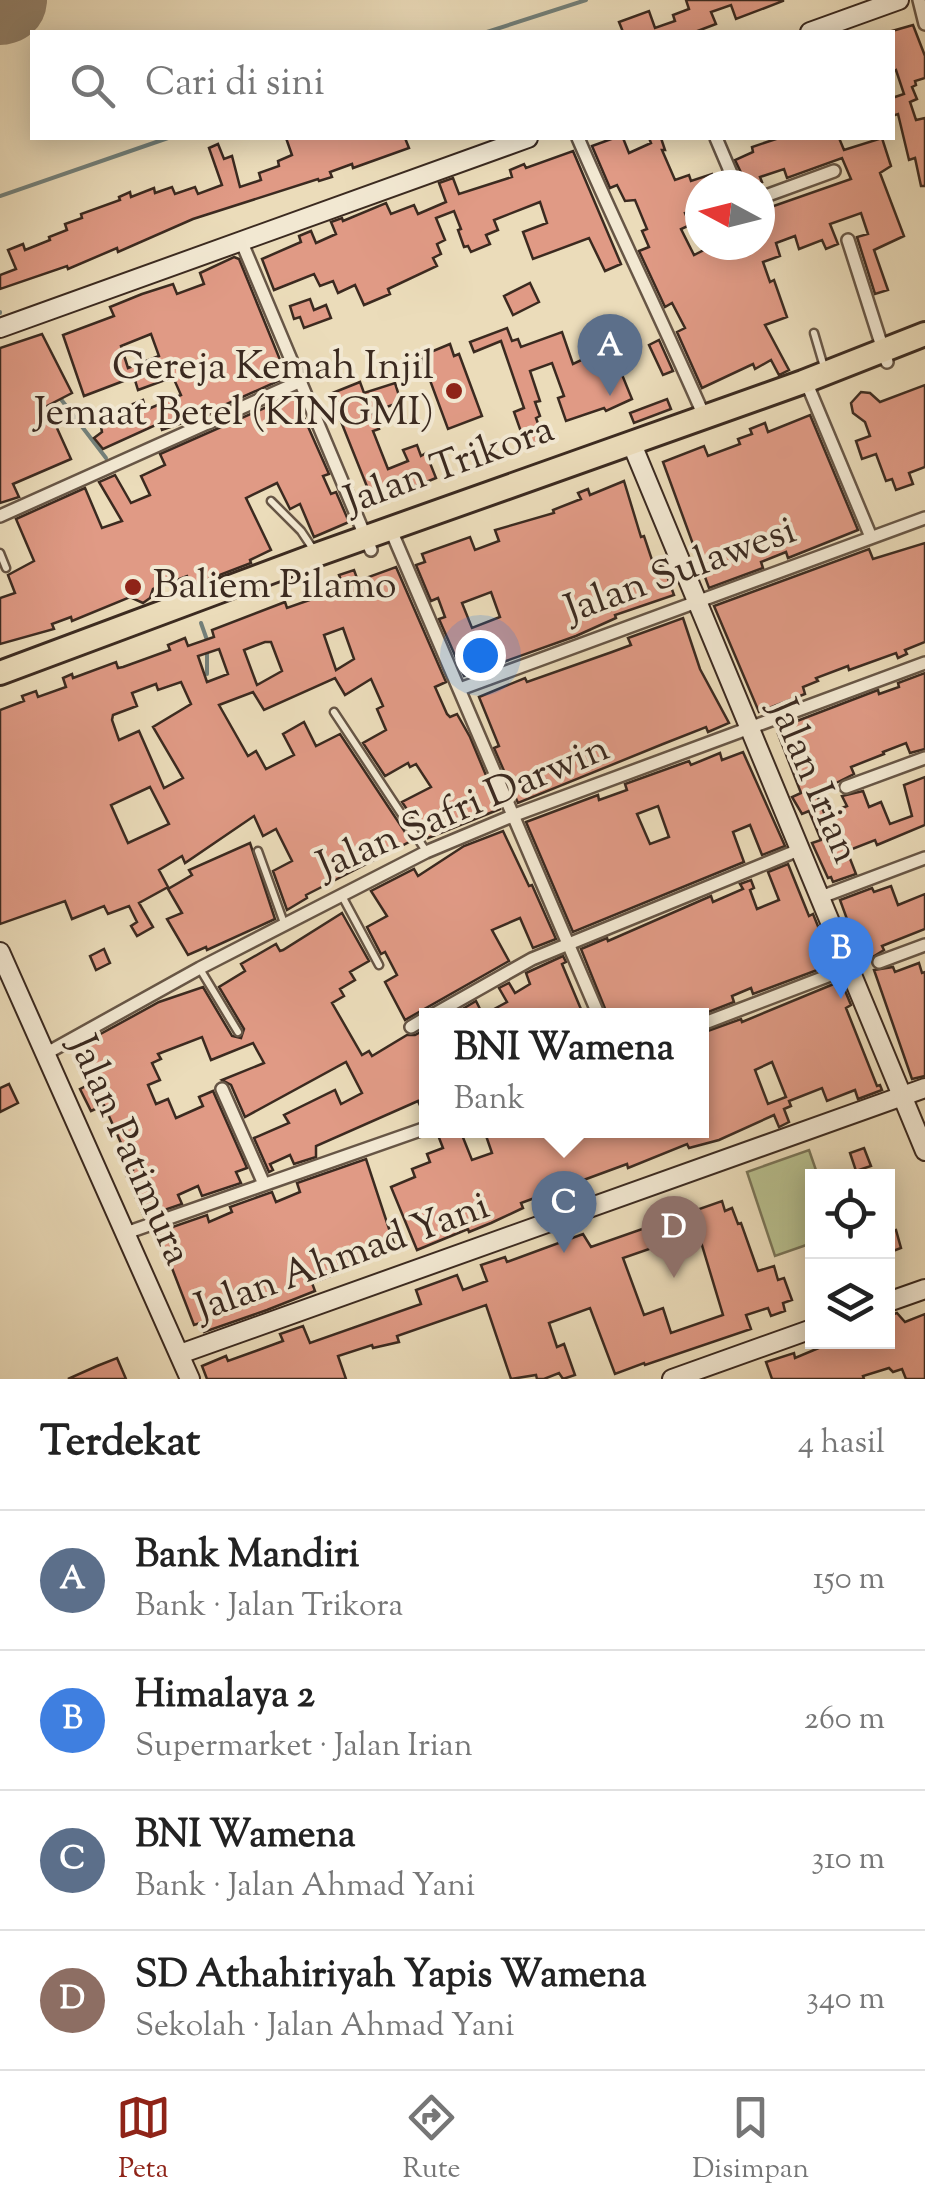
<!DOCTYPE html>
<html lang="id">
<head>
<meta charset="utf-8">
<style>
	:root { --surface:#fff; --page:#f6f6f6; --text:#222; --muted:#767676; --line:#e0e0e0; --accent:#8f2418 }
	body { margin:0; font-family:"Sorts Mill Goudy",serif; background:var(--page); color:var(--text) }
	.controls { position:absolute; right:30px; bottom:30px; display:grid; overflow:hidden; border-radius:0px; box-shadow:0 5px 25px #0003 }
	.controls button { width:90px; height:90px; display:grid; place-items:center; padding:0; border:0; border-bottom:2px solid var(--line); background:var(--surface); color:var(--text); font:50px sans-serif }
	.compass { position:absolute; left:685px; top:170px; width:90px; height:90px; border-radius:50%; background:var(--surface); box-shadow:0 5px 25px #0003; rotate:277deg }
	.you { position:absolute; left:480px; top:655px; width:35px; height:35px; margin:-25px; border:8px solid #fff; border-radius:50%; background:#1a73e8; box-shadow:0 0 0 15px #1a73e833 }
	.badge { display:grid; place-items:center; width:65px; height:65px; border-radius:50%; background:var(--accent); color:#fff; font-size:32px; font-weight:700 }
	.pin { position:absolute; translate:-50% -82px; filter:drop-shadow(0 2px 5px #0008) }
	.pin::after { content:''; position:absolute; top:52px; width:35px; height:30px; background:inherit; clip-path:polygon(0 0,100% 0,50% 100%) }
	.popup { position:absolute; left:419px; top:1008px; width:290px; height:130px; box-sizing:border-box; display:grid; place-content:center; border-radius:0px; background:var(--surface); filter:drop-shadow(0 2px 8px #0005); font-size:32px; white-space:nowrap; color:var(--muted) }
	.popup b { font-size:38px; color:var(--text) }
	.popup::after { content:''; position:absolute; left:50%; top:100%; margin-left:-20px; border:20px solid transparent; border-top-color:var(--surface) }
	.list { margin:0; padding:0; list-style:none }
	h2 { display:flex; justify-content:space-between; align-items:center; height:130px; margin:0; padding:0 40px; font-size:42px }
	h2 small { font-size:32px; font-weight:400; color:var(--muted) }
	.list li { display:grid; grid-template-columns:65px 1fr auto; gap:30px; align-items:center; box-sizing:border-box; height:140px; padding:0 40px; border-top:2px solid var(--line) }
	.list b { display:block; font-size:38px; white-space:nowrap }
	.list p { margin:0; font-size:32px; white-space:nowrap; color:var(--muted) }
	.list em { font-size:32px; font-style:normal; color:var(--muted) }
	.icon { flex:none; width:55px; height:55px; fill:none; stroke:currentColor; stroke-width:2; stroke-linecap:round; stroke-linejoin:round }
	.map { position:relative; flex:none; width:925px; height:1379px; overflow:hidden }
	.search { position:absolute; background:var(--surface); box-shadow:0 5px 25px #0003; left:30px; right:30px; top:30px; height:110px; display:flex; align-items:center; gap:25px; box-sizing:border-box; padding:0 35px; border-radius:0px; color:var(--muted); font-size:38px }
	.sheet { height:690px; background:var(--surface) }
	nav { display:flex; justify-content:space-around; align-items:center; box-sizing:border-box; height:140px; border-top:2px solid var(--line); background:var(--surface); font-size:28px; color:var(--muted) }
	nav a { display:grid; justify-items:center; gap:5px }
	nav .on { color:var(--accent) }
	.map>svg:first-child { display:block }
	.green { fill:#b8c08f; stroke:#7a7558; stroke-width:2.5 }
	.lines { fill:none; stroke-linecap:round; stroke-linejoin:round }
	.stream { stroke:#73807a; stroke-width:4 }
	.runway { stroke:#93836d; stroke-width:88 }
	.building { fill:#e09a85; stroke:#3b2a20; stroke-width:2.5; fill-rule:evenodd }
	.lane-casing { stroke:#675646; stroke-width:11 }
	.street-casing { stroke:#675646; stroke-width:16 }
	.secondary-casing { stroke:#3b2a20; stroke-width:22 }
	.highway-casing { stroke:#3b2a20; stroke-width:28 }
	.lane { stroke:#f2e8d2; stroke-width:6 }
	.street { stroke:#f2e8d2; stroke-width:11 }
	.secondary { stroke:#f2e8d2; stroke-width:18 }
	.highway { stroke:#ebdcba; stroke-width:22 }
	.poi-dot { fill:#8f2418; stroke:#f2e8d2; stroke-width:4 }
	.labels { text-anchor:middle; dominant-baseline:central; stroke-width:8; stroke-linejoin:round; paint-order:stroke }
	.poi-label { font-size:40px; fill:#3b2a20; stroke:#f2e8d2; text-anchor:end }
	.street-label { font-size:40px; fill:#3b2a20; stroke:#f2e8d2 }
</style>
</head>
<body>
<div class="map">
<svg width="925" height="1379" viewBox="0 0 925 1379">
	<rect width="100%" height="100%" fill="#ebdcba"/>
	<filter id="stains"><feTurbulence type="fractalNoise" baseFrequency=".002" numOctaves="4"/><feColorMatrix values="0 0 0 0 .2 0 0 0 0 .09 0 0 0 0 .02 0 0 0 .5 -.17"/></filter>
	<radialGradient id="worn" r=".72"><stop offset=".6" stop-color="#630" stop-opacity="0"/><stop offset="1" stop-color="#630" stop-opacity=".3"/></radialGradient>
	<path class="green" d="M809 1150 818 1176H812V1243L775 1256 747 1172Z"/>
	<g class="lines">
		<g class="stream">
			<path d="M487 32 586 0"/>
			<path d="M0 196 168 138"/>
			<path d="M0 312V313"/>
			<path d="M60 398 106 458"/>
			<path d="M179 575 186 589"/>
			<path d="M201 623 207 640"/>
			<path d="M207 674V649"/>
		</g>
		<path class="runway" d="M0 1 3 0"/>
	</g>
	<g class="building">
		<path d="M686 0H783V1L736 19 731 5 711 12 716 24 695 32H623L619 22 649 11 655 28 675 21 673 15 689 9Z"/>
		<path d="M913 25 925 56V78L915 81 916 85 912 87 917 99 910 102 916 120 925 118V186H921L915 158 909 160 898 114 892 116V98L904 94 896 70 892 72V31Z"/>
		<path d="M286 138H405L409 148 353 168 352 164 330 172 332 177 319 181 318 179 193 219 118 252 117 248 68 269 67 266 0 289V275L16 269 8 250 23 244 25 250 50 240 49 237 67 230 65 224 82 218 81 214 120 200 119 197 130 192 131 197 154 188 155 193 172 187 175 194 195 187 198 194 222 185 209 148 218 144 224 159 232 156 240 187 261 180 259 173 279 166 278 161 292 155Z"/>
		<path d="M614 138H623L629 153 651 143 649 138H661L665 150H662L675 180 689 175 691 181 712 174 716 185H700V208L685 213 690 225 681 229 694 255 714 245H760V216L767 214 765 209 851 179 842 158 787 178 784 169 760 177 762 182 747 185 735 160 753 152 752 147 779 138H839L844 150 882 138 891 166 880 173 904 236 874 250 888 290 875 294 857 237 868 234 861 213 830 224 838 244 826 249 822 240 799 249 795 236 776 243 780 256 763 262 770 282 774 280 787 317 765 325 789 370 779 375 771 360 755 369 753 364 702 388 677 332 685 328 672 303 665 307 639 251 649 247 642 231 647 229 635 200 625 201 617 185 610 188 592 146Z"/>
		<path d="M573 151 621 264 605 271 589 238 533 259 523 232 547 223 540 202 494 220 498 230 486 235 490 244 471 252 468 246 464 247 458 230 461 229 454 211 436 218 445 240 437 244 441 254 433 258 437 266 388 289 390 294 364 305 355 285 338 293 333 281 320 286 314 274 274 290 262 259 301 242 299 236 311 231 316 243 336 234 331 222 342 218 343 221 386 203 391 214 414 205 418 214 446 202 439 183 453 178 459 194 512 177 510 170 524 164 526 168Z"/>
		<path d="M234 257 239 259 287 377 191 420 162 430 160 423 103 449 94 438 102 432 101 427 118 421 120 425 138 416 133 404 143 400 146 410 181 395 173 377 138 390 134 377 84 396 63 335 114 316 110 307 142 294 173 284 177 294 204 284 200 273ZM151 334 159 356 128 368 121 346Z"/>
		<path d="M530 283 539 302 513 315 504 296Z"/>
		<path d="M310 299 314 310 326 305 331 318 304 328 300 317 294 319 290 306Z"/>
		<path d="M507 328 512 341 518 339 521 347 562 332 573 364 616 344 612 336 628 329 635 336 610 362 616 360 632 399 606 411 604 408 566 421 558 398 564 396 552 363 530 371 540 401 535 402 540 416 536 418 544 440 526 446 514 412 524 408 501 341 474 352 470 342Z"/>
		<path d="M42 334 72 393 47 406 71 459 13 484 19 497 0 503V348Z"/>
		<path d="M659 340 673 371 663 375 649 345Z"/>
		<path d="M450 344 454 356 459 354 482 416 448 429 421 356Z"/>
		<path d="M360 382 364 393 395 383 401 402 372 412 379 429 373 431 388 469 408 461 403 450 417 445 421 456 426 453 436 478 414 487 410 477 370 494 330 394Z"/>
		<path d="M925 385V467L909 473 913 484 896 490 892 479 886 481 876 454 862 459 856 441 870 436 865 422 853 413 851 403 861 392 870 393 880 402Z"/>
		<path d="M294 395 329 474 323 476 331 494 336 492 349 522 314 537 300 504 290 509 277 483 246 498 271 550 250 560 251 563 191 586 187 576 153 589 150 598 143 603 130 597 72 621 71 617 52 624 54 629 0 644V598L15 593 8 575 34 561 16 519 85 488 102 528 122 521 99 482 115 475 131 503 150 495 141 476 165 465 160 454Z"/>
		<path d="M667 399 671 409 634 423 630 413Z"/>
		<path d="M810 415 858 530 788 558 786 552 761 562 763 568 709 588 663 462 704 446 708 456 740 444 738 439 752 434 750 429 765 423 768 432Z"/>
		<path d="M624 481 641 537 644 536 655 569 663 565 674 595 615 615 616 618 576 636 464 676 439 619 445 617 438 598 431 601 416 565 425 562 422 554 470 537 475 550 499 541 495 530 554 513 553 510 581 499 578 493 588 489 590 495ZM491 592 500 617 472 628 462 603Z"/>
		<path d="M925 543V642L905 650 907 654 898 658 896 653 849 670 848 666 816 678 818 681 803 687 805 694 759 712 714 606 869 549 873 559Z"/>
		<path d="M396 567 446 682 435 687 447 714 450 717 457 714 470 737 500 809 428 838 426 833 424 835 402 802 431 787 416 764 410 767 408 763 385 776 363 743 386 730 377 709 383 706 371 679 345 695 335 678 264 710 253 692 219 705 248 756 256 751 266 769 294 755 283 734 304 722 316 746 340 734 411 841 306 895 307 898 287 910 273 871 292 861 276 829 263 836 254 816 185 863 182 856 159 870 168 887 139 903 153 927 137 936 131 926 137 922 129 906 108 914 104 906 72 919 65 901 0 924V710L24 701 22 696 36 691 38 697 66 687 63 678 72 674 73 678 116 662 118 668 123 667 170 650 168 645 185 638 188 646 214 637 212 630 285 602 287 608 318 597 343 585 339 575 354 570 358 581ZM343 628 354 659 336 670 324 635ZM265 642H271L282 671 257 685 244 650ZM219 649 228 674 207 682 198 656ZM181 682 191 704 153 727 183 778 164 788 139 731 119 740 112 720 113 715 137 706 132 693 156 684 158 690ZM150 787 169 824 128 843 111 805Z"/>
		<path d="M683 618 700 669 729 723 708 732 706 727 663 744 518 803 494 748 499 746 479 697 525 678 527 682 612 652 631 645 628 638Z"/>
		<path d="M925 673V749L910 753 906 743 883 752 884 754 851 767 854 774 816 793 825 815 847 806 842 796 863 791 869 807 881 802 890 824 912 816 904 785 925 777V825L877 845 875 840 847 851 856 874 833 882 831 877 828 878 812 843 821 840 809 811 802 814 792 797 801 793 778 734 791 729 789 724 878 690 879 694 899 687 898 683Z"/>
		<path d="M743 752 785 846 762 855 750 825 733 832 744 862 573 932 526 822 598 795 599 800 627 790 625 784 689 761 691 765 720 753 722 760ZM658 806 669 837 650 844 637 814Z"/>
		<path d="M503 831 529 886 532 885 556 939 533 948 520 918 492 930 509 961 405 1020 385 982 397 975 385 952 381 954 367 927 387 916 371 891 414 869 418 876 464 846Z"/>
		<path d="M250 843 275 919 207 950 206 947 188 955 167 919 182 913 168 889 192 875 189 870Z"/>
		<path d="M788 864 809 916 813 914 824 941 819 943 828 966 753 994 751 988 732 996 734 1002 698 1016H608L581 949 607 938 608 941 711 896 713 902 743 889 740 884 751 880 754 888 750 890 757 909 779 900 768 872Z"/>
		<path d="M891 886 898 905 925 894V929L882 946 884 950 863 963 840 900 872 888 874 892Z"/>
		<path d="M342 913 369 961 350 972 355 980 340 989 344 996 332 1003 362 1055 369 1051 372 1056 407 1035H415L426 1029V1119L418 1101 316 1146V1157L294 1164 290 1155 270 1164 273 1170 269 1172 254 1138 289 1123 284 1115 335 1090 341 1104 362 1093 346 1062 245 1117 231 1085 222 1080 264 1063 253 1043 211 1060 202 1037 158 1054 161 1059 152 1063 160 1080 148 1085 156 1104 168 1099 176 1118 203 1106 199 1097 213 1091 247 1168 236 1172 241 1183 202 1196 198 1186 178 1195 182 1204 144 1217 126 1175 133 1170 104 1105 91 1111 80 1089 90 1084 73 1049 159 1002 203 987 232 1036 241 1038 244 1029 219 987 245 971 241 964 276 944 280 951 283 950Z"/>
		<path d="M104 949 110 963 96 970 90 956Z"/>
		<path d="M563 956 566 962 562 964 583 1014 589 1016H451L476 1001 483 1015 507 1002 499 988 509 983 515 993 530 984 526 973Z"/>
		<path d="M919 963 922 973 925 972V1076L912 1079 874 970 893 967 895 972Z"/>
		<path d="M841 981 851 1005 846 1008 877 1086 880 1085 882 1090 858 1099 855 1090 827 1101 822 1088 789 1101 791 1106 784 1109 789 1122 779 1127 774 1115 719 1140 689 1148 687 1144 628 1168 627 1164 521 1203 523 1208 491 1223 469 1232 468 1229 417 1250 391 1187 415 1177 412 1169 430 1162 427 1154 443 1148 436 1130H460L472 1160 492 1153 484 1130H702V1033L741 1019 742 1022ZM772 1062 786 1097 768 1104 755 1070Z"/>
		<path d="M9 1084 18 1103 0 1112V1088Z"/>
		<path d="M864 1148 871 1166 856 1171 850 1153Z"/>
		<path d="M366 1159 396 1250 356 1262 357 1266 312 1283 315 1291 267 1310 204 1332 200 1323 194 1325 158 1232 207 1215 209 1222 232 1212 230 1207 272 1192 276 1202 300 1192 297 1183Z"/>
		<path d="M722 1201 725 1211 732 1208 738 1224 741 1223 758 1271 774 1266 778 1280 784 1278 792 1300 783 1303 785 1311 771 1316 768 1308 746 1315 751 1329 645 1365 644 1363 615 1374 590 1308 549 1323 557 1347 564 1344 575 1375 563 1379 559 1373 544 1379H537L536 1375 511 1379 486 1305 397 1336 399 1342 373 1348 372 1345 338 1356 346 1379H207L202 1366 226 1356 228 1361 283 1341 280 1334 303 1326 310 1343 421 1304 416 1290 457 1275 463 1290 487 1281 481 1265 505 1257 507 1262 583 1234 591 1247ZM698 1232 723 1315 671 1333 663 1308 644 1315 623 1258Z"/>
		<path d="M896 1230 901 1248 888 1253V1232Z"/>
		<path d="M897 1313 905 1322 925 1314V1379H906L902 1369 893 1372 889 1368 863 1376 864 1379H772L766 1362 794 1353 795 1358 833 1342H888V1316Z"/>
		<path d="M117 1358 126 1379H68L97 1366Z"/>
	</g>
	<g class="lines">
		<defs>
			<g id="lane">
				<path d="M814 333 824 367"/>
				<path d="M271 501 301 531 313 549"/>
				<path d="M0 553 6 568"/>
				<path d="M334 712 426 851"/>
				<path d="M258 851 284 923"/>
				<path d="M342 896 379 965"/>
				<path d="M200 969 238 1032"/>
			</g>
			<g id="street">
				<path d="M919 0 925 24"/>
				<path d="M578 138C618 231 663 322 704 416"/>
				<path d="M716 138 736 185"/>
				<path d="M760 198 834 171"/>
				<path d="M848 240 887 362"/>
				<path d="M242 243 371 550"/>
				<path d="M810 391 871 537"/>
				<path d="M0 516 301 381"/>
				<path d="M390 528 599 1016"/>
				<path d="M460 689 925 518"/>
				<path d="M846 787 925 758"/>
				<path d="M821 897 925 858"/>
				<path d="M879 962 925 945"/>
				<path d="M431 1016 532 959 801 849"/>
				<path d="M702 1024 851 967"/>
				<path d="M411 1027 426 1018"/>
				<path d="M47 1053 200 968 426 852 512 816 925 663"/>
				<path d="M222 1089 264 1184"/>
				<path d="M126 1233 426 1128"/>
			</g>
			<g id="secondary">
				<path d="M810 32 899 0"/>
				<path d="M0 328 528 138"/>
				<path d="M631 442 925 1151"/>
				<path d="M0 952 190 1379"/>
				<path d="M888 1302 925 1289"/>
				<path d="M180 1354 925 1088"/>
				<path d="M672 1379 812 1329"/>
			</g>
			<path id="highway" d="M0 673 316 555 803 382 925 334"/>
		</defs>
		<use href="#lane" class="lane-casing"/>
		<use href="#street" class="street-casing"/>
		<use href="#secondary" class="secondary-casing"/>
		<use href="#highway" class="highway-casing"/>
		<use href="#lane" class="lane"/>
		<use href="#street" class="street"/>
		<use href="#secondary" class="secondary"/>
		<use href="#highway" class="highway"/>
	</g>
	<g class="poi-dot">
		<circle cx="454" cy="391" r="10"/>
		<circle cx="133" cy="587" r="10"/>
	</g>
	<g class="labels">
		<g class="poi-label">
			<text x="434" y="368">Gereja Kemah Injil<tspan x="434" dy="46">Jemaat Betel (KINGMI)</tspan></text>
			<text x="153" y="587" text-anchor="start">Baliem Pilamo</text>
		</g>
		<g class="street-label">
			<text transform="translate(450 467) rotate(-20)">Jalan Trikora</text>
			<text transform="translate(681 572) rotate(-20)">Jalan Sulawesi</text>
			<text transform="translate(812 782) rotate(67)">Jalan Irian</text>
			<text transform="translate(464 809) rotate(-23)">Jalan Safri Darwin</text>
			<text transform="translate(128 1151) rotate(66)">Jalan Patimura</text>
			<text transform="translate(343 1259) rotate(-20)">Jalan Ahmad Yani</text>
		</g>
	</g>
	<rect width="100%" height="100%" filter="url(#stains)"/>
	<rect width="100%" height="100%" fill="url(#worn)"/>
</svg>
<div class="controls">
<button><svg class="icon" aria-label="locate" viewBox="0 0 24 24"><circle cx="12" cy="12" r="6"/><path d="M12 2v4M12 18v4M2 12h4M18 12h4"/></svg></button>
<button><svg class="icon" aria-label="layers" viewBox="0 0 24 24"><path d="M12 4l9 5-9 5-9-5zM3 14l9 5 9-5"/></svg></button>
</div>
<svg class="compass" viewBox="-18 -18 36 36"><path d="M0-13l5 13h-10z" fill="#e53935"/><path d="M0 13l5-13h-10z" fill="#767676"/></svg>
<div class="you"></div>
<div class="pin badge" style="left:610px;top:396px;background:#5c6f8a">A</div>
<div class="pin badge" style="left:841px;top:999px;background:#3f7fe0">B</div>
<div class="pin badge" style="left:564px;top:1253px;background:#5c6f8a">C</div>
<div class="popup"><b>BNI Wamena</b>Bank</div>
<div class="pin badge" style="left:674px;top:1278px;background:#8d6e63">D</div>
<div class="search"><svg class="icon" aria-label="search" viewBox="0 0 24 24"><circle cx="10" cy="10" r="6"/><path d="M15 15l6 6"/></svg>Cari di sini</div>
</div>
<section class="sheet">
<h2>Terdekat<small>4 hasil</small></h2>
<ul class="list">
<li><span class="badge" style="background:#5c6f8a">A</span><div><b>Bank Mandiri</b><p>Bank · Jalan Trikora</p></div><em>150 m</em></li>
<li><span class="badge" style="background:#3f7fe0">B</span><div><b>Himalaya 2</b><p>Supermarket · Jalan Irian</p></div><em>260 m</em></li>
<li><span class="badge" style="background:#5c6f8a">C</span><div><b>BNI Wamena</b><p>Bank · Jalan Ahmad Yani</p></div><em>310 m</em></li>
<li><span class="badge" style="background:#8d6e63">D</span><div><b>SD Athahiriyah Yapis Wamena</b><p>Sekolah · Jalan Ahmad Yani</p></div><em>340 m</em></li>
</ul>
</section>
<nav>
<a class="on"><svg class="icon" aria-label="map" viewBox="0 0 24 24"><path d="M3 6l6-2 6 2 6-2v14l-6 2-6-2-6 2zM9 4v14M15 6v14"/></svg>Peta</a>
<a><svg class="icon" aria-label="directions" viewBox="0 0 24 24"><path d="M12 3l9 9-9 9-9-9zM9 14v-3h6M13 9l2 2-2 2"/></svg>Rute</a>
<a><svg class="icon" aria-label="saved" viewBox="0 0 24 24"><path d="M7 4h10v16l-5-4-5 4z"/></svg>Disimpan</a>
</nav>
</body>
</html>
